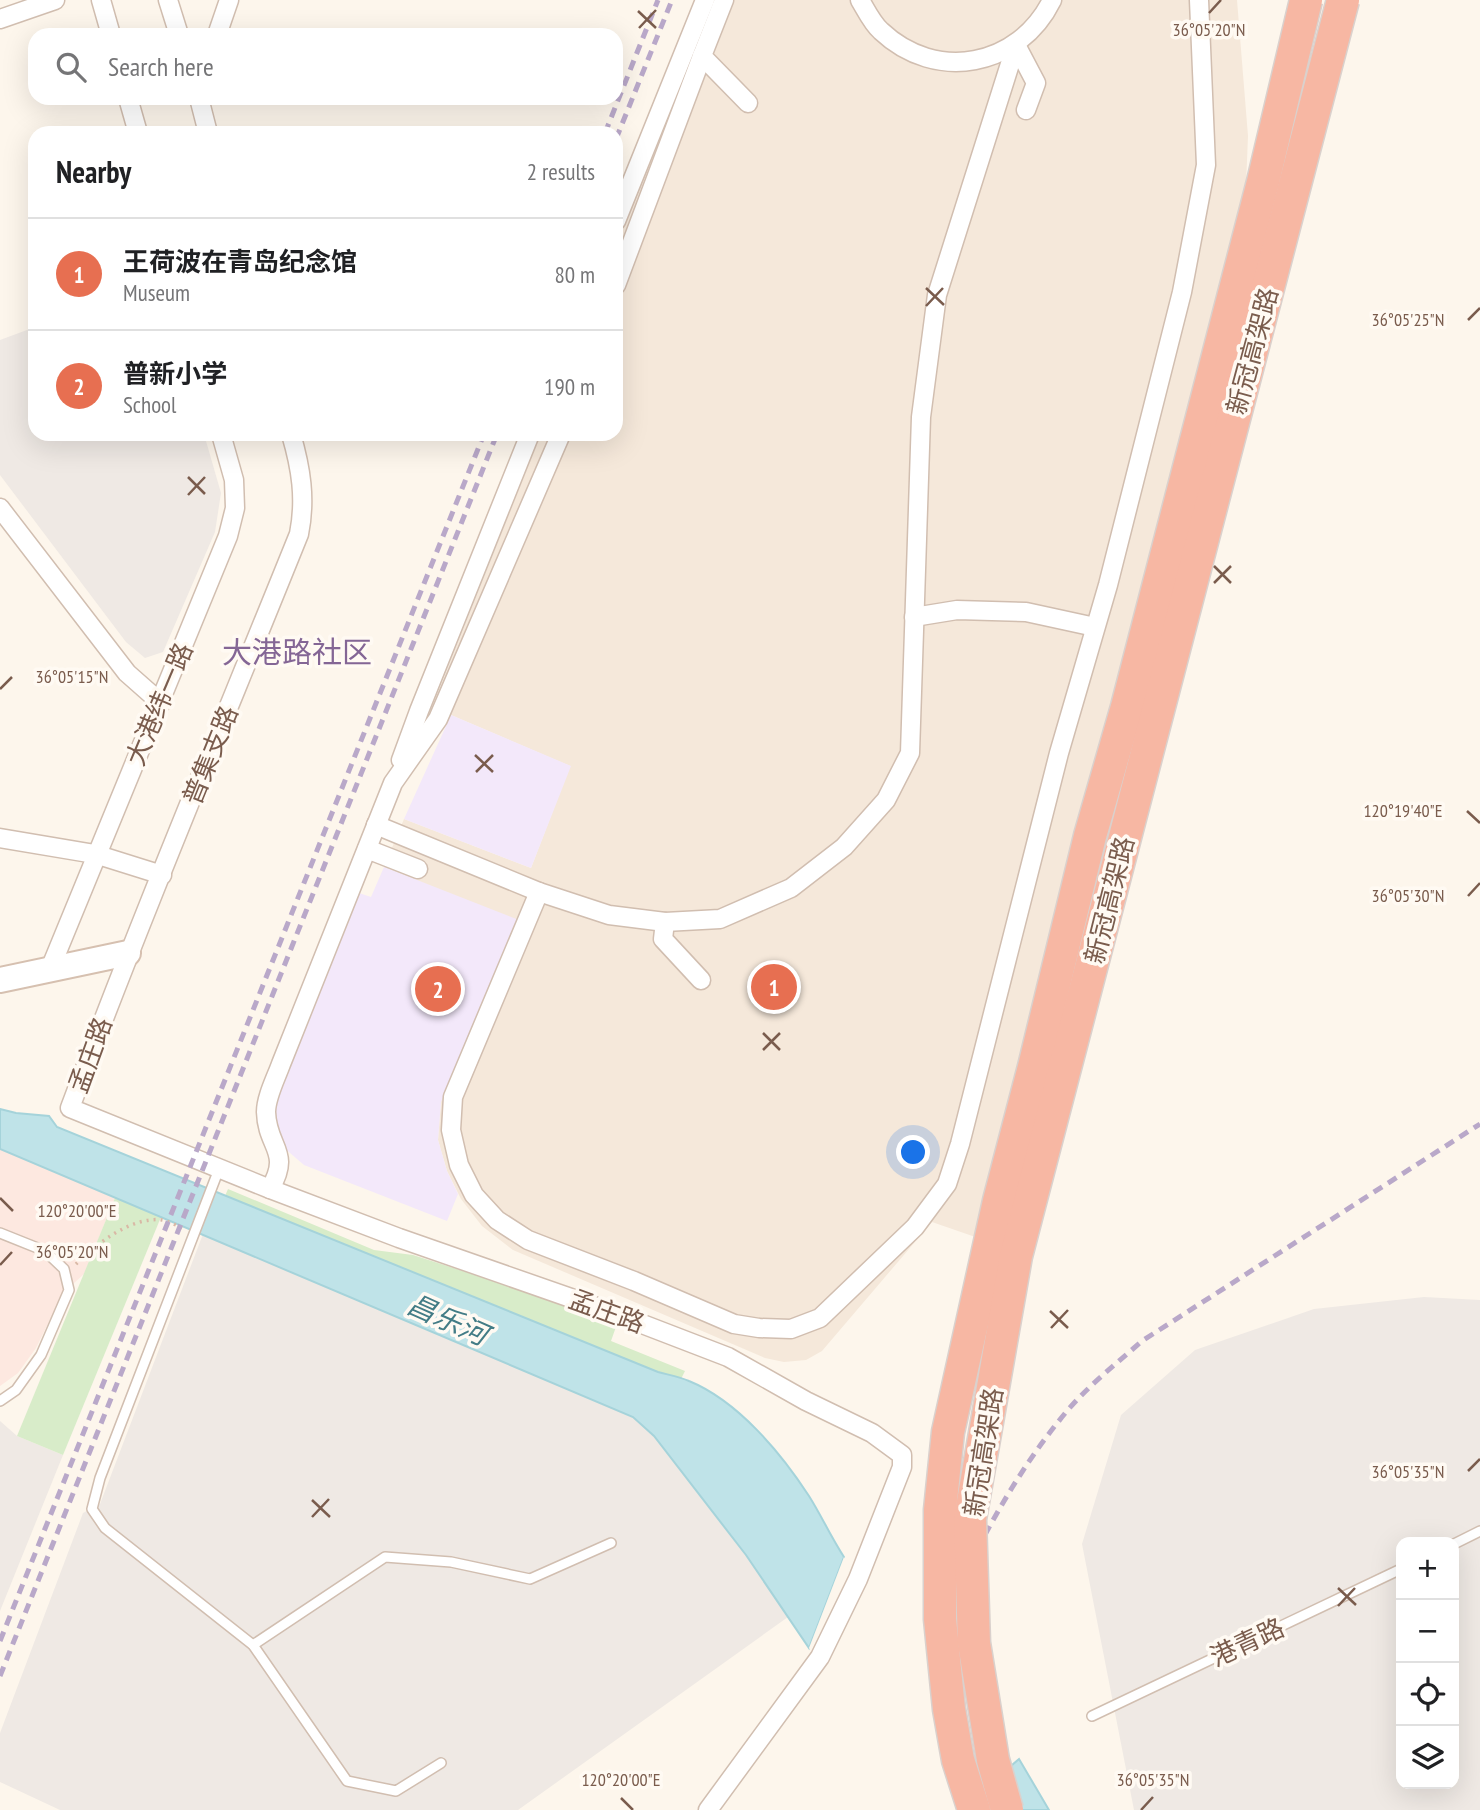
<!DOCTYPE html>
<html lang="en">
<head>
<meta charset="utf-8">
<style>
	:root { --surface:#fff; --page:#f2f2f2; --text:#202124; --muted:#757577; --line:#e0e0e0; --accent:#e76f51 }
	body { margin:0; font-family:"PT Sans Narrow","Noto Sans SC",sans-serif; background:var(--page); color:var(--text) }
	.controls { position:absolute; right:21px; bottom:21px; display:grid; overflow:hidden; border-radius:14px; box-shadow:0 7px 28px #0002 }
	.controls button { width:63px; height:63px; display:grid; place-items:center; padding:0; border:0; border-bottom:2px solid var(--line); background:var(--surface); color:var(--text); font:35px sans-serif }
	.you { position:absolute; left:914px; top:1153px; width:24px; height:24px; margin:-18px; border:5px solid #fff; border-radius:50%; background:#1a73e8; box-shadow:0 0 0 10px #1a73e833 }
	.badge { display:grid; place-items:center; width:46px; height:46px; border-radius:50%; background:var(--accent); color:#fff; font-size:23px; font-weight:700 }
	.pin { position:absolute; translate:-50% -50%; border:4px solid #fff; box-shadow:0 2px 7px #0006 }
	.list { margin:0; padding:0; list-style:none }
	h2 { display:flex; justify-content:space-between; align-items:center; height:91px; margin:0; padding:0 28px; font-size:30px }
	h2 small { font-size:23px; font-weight:400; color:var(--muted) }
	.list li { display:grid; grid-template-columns:46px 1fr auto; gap:21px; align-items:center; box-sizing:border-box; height:112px; padding:0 28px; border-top:2px solid var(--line) }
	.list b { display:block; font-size:26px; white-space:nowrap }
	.list p { margin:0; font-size:23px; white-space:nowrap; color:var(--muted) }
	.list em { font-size:23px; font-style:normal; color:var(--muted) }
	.icon { flex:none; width:38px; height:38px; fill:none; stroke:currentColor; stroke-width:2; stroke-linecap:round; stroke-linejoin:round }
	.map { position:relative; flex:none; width:1480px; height:1810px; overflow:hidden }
	.search { position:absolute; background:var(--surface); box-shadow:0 7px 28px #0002; left:28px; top:28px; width:595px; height:77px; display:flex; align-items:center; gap:18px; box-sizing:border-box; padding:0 24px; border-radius:21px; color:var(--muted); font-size:26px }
	.panel { position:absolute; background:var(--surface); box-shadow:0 7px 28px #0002; left:28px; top:126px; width:595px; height:315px; border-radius:21px }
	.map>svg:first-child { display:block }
	.residential { fill:#f5e8da }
	.commercial { fill:#fde8e0 }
	.industrial { fill:#efe9e4; fill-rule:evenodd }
	.education { fill:#f3e8fa }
	.green { fill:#d8ecc9 }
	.water { fill:#bfe3e8; stroke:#a5d3da; stroke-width:2 }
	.pier { fill:#fdf6ec }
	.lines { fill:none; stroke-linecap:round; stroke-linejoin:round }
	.lane-casing { stroke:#d1beb0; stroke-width:12 }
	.street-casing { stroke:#d1beb0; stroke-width:21 }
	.secondary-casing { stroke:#d6c0b0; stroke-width:28 }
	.path { stroke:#d9b8a5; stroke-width:3.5; stroke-dasharray:2 5; stroke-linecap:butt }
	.lane { stroke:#fff; stroke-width:9 }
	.street { stroke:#fff; stroke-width:18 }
	.secondary { stroke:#fff; stroke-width:24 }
	.rail { stroke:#b9a8c9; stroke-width:5; stroke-dasharray:10 7; stroke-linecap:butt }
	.highway-bridge-casing { stroke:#dad1cd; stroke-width:35; stroke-linecap:butt }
	.highway-bridge { stroke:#f7b7a3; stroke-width:32 }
	.ticks { fill:none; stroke:#7a5c4d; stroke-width:2.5 }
	.labels { text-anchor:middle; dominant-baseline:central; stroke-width:7; stroke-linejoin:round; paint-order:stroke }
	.street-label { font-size:26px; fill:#7a5c4d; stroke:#fffaf3 }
	.water-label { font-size:28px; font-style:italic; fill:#437c86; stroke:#fffaf3 }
	.quarter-label { font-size:30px; fill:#846695; stroke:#fffaf3 }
	.ticks-label { font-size:18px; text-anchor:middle; fill:#7a5c4d; stroke:#fffaf3; stroke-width:7; stroke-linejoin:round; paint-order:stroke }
</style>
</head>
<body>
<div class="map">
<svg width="1480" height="1810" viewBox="0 0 1480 1810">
	<rect width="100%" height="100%" fill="#fdf6ec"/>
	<path class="residential" d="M715 0H1237L1248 136 1240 334 1007 1248 932 1222 822 1351 806 1360 784 1362 765 1358 513 1250 482 1226 461 1199 447 1171 438 1140 441 1102 384 867 404 819 531 868 570 766 451 715 448 722 429 715 541 434H616V247Z"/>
	<path class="commercial" d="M0 1149 115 1198 84 1274 63 1293 36 1348 18 1373 0 1386Z"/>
	<g class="industrial">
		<path d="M35 327V434H204L221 493 215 532 163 652 145 658 126 642 0 475V340Z"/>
		<path d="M203 1234 633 1417 654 1436 746 1555 788 1617 518 1810H60L0 1782V1733L83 1513 100 1504Z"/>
		<path d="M1424 1297 1480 1300V1810H1134L1082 1544 1121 1415 1195 1350 1314 1309ZM1401 1542H1454V1784H1401Z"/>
		<path d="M0 1421 17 1436 63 1455 0 1611Z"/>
	</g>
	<g class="education">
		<path d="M451 715 571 766 531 868 404 819Z"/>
		<path d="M384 867 519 920 441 1102 438 1140 447 1171 458 1194 447 1221 304 1165 283 1147 277 1135 272 1108 356 892 371 897Z"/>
	</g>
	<g class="green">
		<path d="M228 1189 374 1250 413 1255 575 1307 617 1324 611 1341 685 1371 681 1379 658 1372 225 1196Z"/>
		<path d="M115 1198 161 1217 63 1455 17 1436Z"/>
	</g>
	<g class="water">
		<path d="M0 1109 16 1113 49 1116 57 1127 658 1372C669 1375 680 1377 689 1381 738 1401 781 1453 809 1496 821 1515 831 1537 844 1557L809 1648 746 1555 654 1436 633 1417 0 1149Z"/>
		<path d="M1019 1759 1049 1810H960Z"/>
	</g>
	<path class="pier" d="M844 1557 846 1560 811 1651 809 1648Z"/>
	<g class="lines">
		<defs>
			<g id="lane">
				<path d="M219 1169 100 1478 92 1509 105 1528 253 1645 347 1781 396 1791 441 1763"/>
				<path d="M0 1233 45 1251 64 1269 69 1290 41 1355 16 1390 0 1401"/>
				<path d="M1454 1544 1480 1531"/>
				<path d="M253 1645 385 1557 451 1562 530 1579 611 1543"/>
				<path d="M1092 1716 1401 1569"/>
			</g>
			<g id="street">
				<path d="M101 0 111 35"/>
				<path d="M168 0 179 35"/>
				<path d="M724 0 702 56 748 103"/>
				<path d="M860 0C866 10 872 23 881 31 936 83 1019 67 1052 0"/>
				<path d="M0 19 55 0"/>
				<path d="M217 35 229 0"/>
				<path d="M1016 45 1036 83 1026 110"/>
				<path d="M128 98 138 133"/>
				<path d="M199 98 208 133"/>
				<path d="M616 221 705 0"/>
				<path d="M616 285 702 56"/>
				<path d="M291 434C301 468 306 499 299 534 222 725 142 915 70 1108L270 1189 399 1238 611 1312 728 1357 806 1401 872 1433 902 1455V1467L858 1579 820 1657 708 1810"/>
				<path d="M0 508 127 673 161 703"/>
				<path d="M914 617 957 610 1026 612 1095 627"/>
				<path d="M401 760 419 711 530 434"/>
				<path d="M376 825 539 892 609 915 665 922 720 919 791 888 844 847 886 800 910 753 921 417 937 295 1016 45"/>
				<path d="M0 838 95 854 162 875"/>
				<path d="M367 849 418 869"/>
				<path d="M539 892 453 1097 451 1130 459 1165 474 1195 497 1220 528 1240 634 1281 734 1324 759 1328 791 1329 820 1318 915 1227 947 1184 960 1144 1059 753 1108 585 1182 292 1206 165 1199 0"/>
				<path d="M665 922 663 939 701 980"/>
				<path d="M50 969 228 536 235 508 234 480 221 434"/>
				<path d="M270 1189C292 1151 267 1148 266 1112 266 1097 276 1078 281 1064L393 783 438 719 561 434"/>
			</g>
			<path id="secondary" d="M0 980 128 953"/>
		</defs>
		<use href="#lane" class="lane-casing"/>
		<use href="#street" class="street-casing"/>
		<use href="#secondary" class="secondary-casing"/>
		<path class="path" d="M76 1264C96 1244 132 1216 162 1220 169 1221 177 1226 183 1228"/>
		<use href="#lane" class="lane"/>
		<use href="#street" class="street"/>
		<use href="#secondary" class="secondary"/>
		<g class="rail">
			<path d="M605 133 658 0"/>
			<path d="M616 139 672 0"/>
			<path d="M969 1565C998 1509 1026 1460 1067 1411 1089 1385 1116 1364 1142 1341L1480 1124"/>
			<path d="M0 1641 484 434"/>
			<path d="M0 1676 497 434"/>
		</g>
		<defs>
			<g id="highway-bridge">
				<path d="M974 1810 958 1760 949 1709 940 1619V1510L948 1432 999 1201 1034 1067 1090 836 1127 707 1263 182 1306 0"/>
				<path d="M1007 1810 993 1760 974 1643 970 1519 1016 1256 1343 0"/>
			</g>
		</defs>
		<use href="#highway-bridge" class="highway-bridge-casing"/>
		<use href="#highway-bridge" class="highway-bridge"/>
	</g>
	<path class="ticks" d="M638 11 656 28M1209 13 1221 0M639 28 656 10M926 288 944 305M926 306 943 288M1468 320 1480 308M188 477 205 494M188 495 205 477M1214 566 1231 583M1214 583 1231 566M0 689 12 677M475 755 493 772M476 772 493 755M1467 811 1480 823M1468 896 1480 883M763 1033 780 1050M763 1050 780 1033M0 1198 13 1211M0 1265 12 1252M1050 1311 1068 1328M1051 1328 1068 1310M1468 1471 1480 1459M312 1500 330 1517M312 1517 329 1499M1338 1588 1356 1605M1338 1606 1355 1588M621 1798 633 1810M1141 1810 1153 1797"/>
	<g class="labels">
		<g class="street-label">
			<text transform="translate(1252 351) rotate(-75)">新冠高架路</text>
			<text transform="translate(159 704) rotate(-67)">大港纬一路</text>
			<text transform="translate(210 755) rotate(-68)">普集支路</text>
			<text transform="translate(1109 900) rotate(-76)">新冠高架路</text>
			<text transform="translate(90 1055) rotate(-70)">孟庄路</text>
			<text transform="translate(607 1311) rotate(20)">孟庄路</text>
			<text transform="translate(983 1452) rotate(-81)">新冠高架路</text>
			<text transform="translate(1247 1642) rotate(-25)">港青路</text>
		</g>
		<g class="water-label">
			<text transform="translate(448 1319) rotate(24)">昌乐河</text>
		</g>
		<g class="quarter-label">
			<text x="297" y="651">大港路社区</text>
		</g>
	</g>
	<g class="ticks-label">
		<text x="1209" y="36">36°05'20"N</text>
		<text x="1408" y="326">36°05'25"N</text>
		<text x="72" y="683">36°05'15"N</text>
		<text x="1403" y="817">120°19'40"E</text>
		<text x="1408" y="902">36°05'30"N</text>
		<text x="77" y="1217">120°20'00"E</text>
		<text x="72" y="1258">36°05'20"N</text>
		<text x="1408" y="1478">36°05'35"N</text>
		<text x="1153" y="1786">36°05'35"N</text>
		<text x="621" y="1786">120°20'00"E</text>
	</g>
</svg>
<div class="controls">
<button>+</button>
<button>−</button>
<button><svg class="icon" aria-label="locate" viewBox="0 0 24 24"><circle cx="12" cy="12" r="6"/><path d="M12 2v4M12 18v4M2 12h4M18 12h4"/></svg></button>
<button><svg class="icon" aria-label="layers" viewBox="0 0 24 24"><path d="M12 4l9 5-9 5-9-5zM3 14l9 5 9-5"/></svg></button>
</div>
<div class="you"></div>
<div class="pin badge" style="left:774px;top:987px">1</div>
<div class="pin badge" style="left:438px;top:989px">2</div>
<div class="search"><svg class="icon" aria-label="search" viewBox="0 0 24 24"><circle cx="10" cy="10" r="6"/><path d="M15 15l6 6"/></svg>Search here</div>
<section class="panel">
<h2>Nearby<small>2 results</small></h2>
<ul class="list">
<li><span class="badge">1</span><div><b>王荷波在青岛纪念馆</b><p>Museum</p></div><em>80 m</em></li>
<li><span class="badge">2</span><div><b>普新小学</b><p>School</p></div><em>190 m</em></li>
</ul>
</section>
</div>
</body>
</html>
